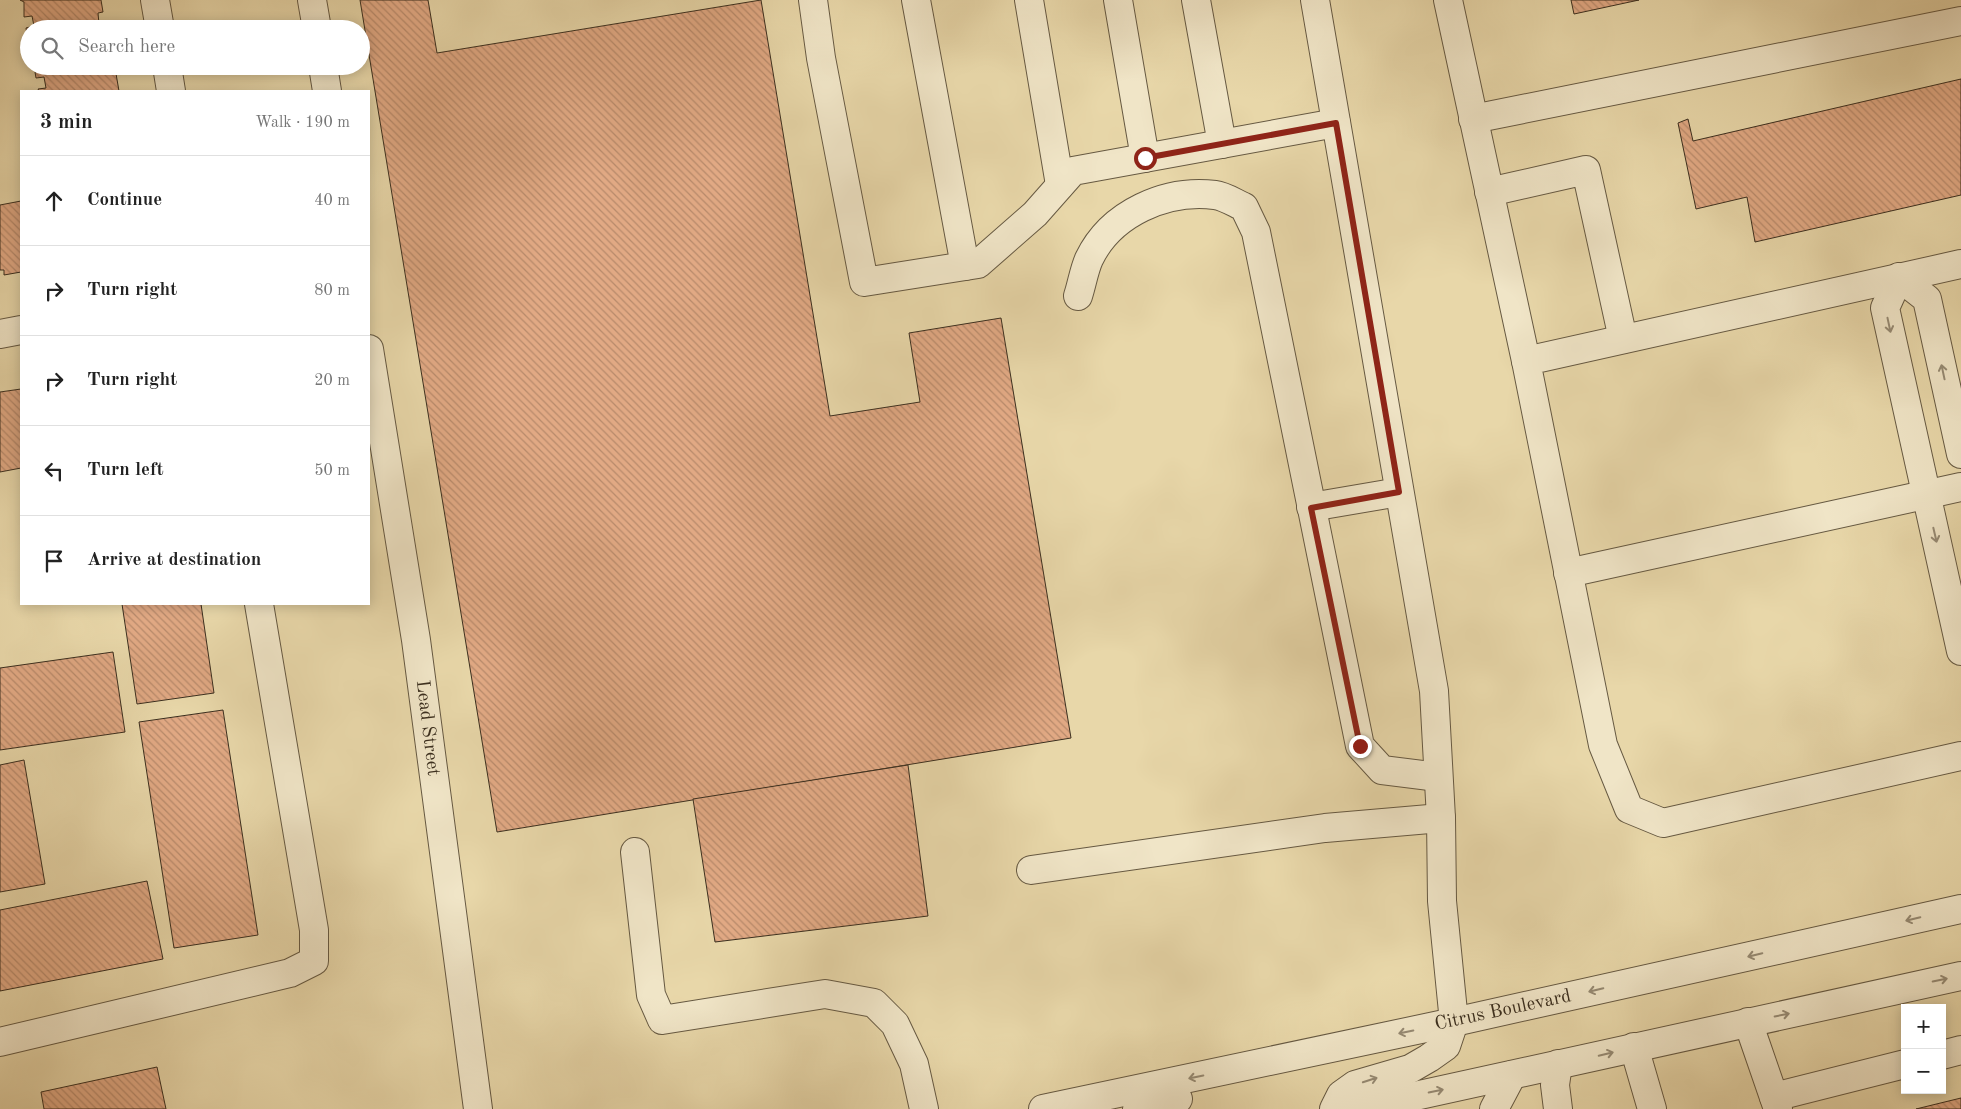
<!DOCTYPE html>
<html lang="en">
<head>
<meta charset="utf-8">
<style>
	:root { --surface:#fff; --page:#f6f6f6; --text:#222; --muted:#767676; --line:#e0e0e0 }
	body { margin:0; font-family:"Old Standard TT",serif; background:var(--page); color:var(--text) }
	.controls { position:absolute; right:15px; bottom:15px; display:grid; overflow:hidden; border-radius:0px; box-shadow:0 2px 12px #0003 }
	.controls button { width:45px; height:45px; display:grid; place-items:center; padding:0; border:0; border-bottom:1px solid var(--line); background:var(--surface); color:var(--text); font:25px sans-serif }
	.stop { position:absolute; width:15px; height:15px; margin:-11px; border:4px solid #8f2418; border-radius:50%; background:#fff }
	.stop.end { background:#8f2418; border-color:#fff; box-shadow:0 1px 5px #0008 }
	.list { margin:0; padding:0; list-style:none }
	h2 { display:flex; justify-content:space-between; align-items:center; height:65px; margin:0; padding:0 20px; font-size:21px }
	h2 small { font-size:16px; font-weight:400; color:var(--muted) }
	.list li { display:grid; grid-template-columns:32px 1fr auto; gap:15px; align-items:center; box-sizing:border-box; height:90px; padding:0 20px; border-top:1px solid var(--line) }
	.list b { display:block; font-size:19px; white-space:nowrap }
	.list em { font-size:16px; font-style:normal; color:var(--muted) }
	.icon { flex:none; width:28px; height:28px; fill:none; stroke:currentColor; stroke-width:2; stroke-linecap:round; stroke-linejoin:round }
	.map { position:relative; flex:none; width:1961px; height:1109px; overflow:hidden }
	.search { position:absolute; background:var(--surface); box-shadow:0 2px 12px #0003; left:20px; top:20px; width:350px; height:55px; display:flex; align-items:center; gap:12px; box-sizing:border-box; padding:0 18px; border-radius:28px; color:var(--muted); font-size:19px }
	.panel { position:absolute; background:var(--surface); box-shadow:0 2px 12px #0003; left:20px; top:90px; width:350px; height:515px; border-radius:0px }
	.map>svg:first-child { display:block }
	.building { fill:url(#building-back-hatch); stroke:#3b2f1f }
	.lines { fill:none; stroke-linecap:round; stroke-linejoin:round }
	.minor-casing { stroke:#665942; stroke-width:30 }
	.minor { stroke:#f0e5c7; stroke-width:28 }
	.oneway { stroke:#968a73 }
	.route { stroke:#8f2418; stroke-width:6 }
	.labels { text-anchor:middle; dominant-baseline:central; stroke-width:4; stroke-linejoin:round; paint-order:stroke }
	.street-label { font-size:19px; fill:#3b2f1f; stroke:#f0e5c7 }
</style>
</head>
<body>
<div class="map">
<svg width="1961" height="1109" viewBox="0 0 1961 1109">
	<defs>
		<pattern id="building-back-hatch" width="6" height="6" patternUnits="userSpaceOnUse" patternTransform="scale(1.25)"><rect width="6" height="6" fill="#e1a984"/><path d="M-1 5l2 2M0 0l6 6M5-1l2 2" fill="none" stroke="#b88a6b"/></pattern>
	</defs>
	<rect width="100%" height="100%" fill="#e8d7a9"/>
	<filter id="stains"><feTurbulence type="fractalNoise" baseFrequency=".004" numOctaves="4"/><feColorMatrix values="0 0 0 0 .2 0 0 0 0 .09 0 0 0 0 .02 0 0 0 .5 -.17"/></filter>
	<radialGradient id="worn" r=".72"><stop offset=".6" stop-color="#630" stop-opacity="0"/><stop offset="1" stop-color="#630" stop-opacity=".3"/></radialGradient>
	<g class="building">
		<path d="M20 0H101L103 12 98 13 99 24 108 22 109 29H29L27 35 26 28 34 26 32 16 24 17V2Z"/>
		<path d="M360 0H428L437 53 761 0 830 416 920 402 909 333 1001 318 1071 738 497 832Z"/>
		<path d="M1571 0H1639L1574 14Z"/>
		<path d="M48 66H109L110 69 115 68 119 91H39L38 89 46 88 44 77 36 78 35 72 49 70Z"/>
		<path d="M1961 79V195L1755 242 1747 197 1696 209 1678 123 1688 119 1693 141Z"/>
		<path d="M21 201V272L4 275V270H0V205Z"/>
		<path d="M21 389V468L0 472V392Z"/>
		<path d="M122 604H201L214 693 137 704Z"/>
		<path d="M113 652 125 732 0 750V668Z"/>
		<path d="M223 710 258 935 174 948 139 722Z"/>
		<path d="M24 760 45 884 0 892V765Z"/>
		<path d="M908 765 928 916 715 942 693 799Z"/>
		<path d="M147 881 163 959 0 991V910Z"/>
		<path d="M157 1067 166 1109H44L41 1092Z"/>
		<path d="M1961 1098V1109H1916Z"/>
	</g>
	<g class="lines">
		<defs>
			<g id="minor">
				<path d="M155 0 160 29"/>
				<path d="M312 0 317 29"/>
				<path d="M813 0 821 58 864 282 978 264 1035 214 1073 171 1336 123"/>
				<path d="M916 0 965 266"/>
				<path d="M1029 0 1060 185"/>
				<path d="M1118 0 1145 158"/>
				<path d="M1196 0 1222 144"/>
				<path d="M1315 0 1434 691 1441 818 1442 901 1454 1022 1446 1046 1429 1058 1410 1069 1355 1085 1341 1095 1334 1109"/>
				<path d="M1448 0 1526 361"/>
				<path d="M167 66 171 91"/>
				<path d="M323 66 327 91"/>
				<path d="M1473 119 1961 21"/>
				<path d="M1489 192 1586 170 1623 339"/>
				<path d="M1961 264 1526 361 1603 745 1629 809 1663 823 1961 756"/>
				<path d="M1078 296C1082 284 1084 270 1089 259 1111 213 1166 189 1215 195 1224 196 1235 203 1244 207L1256 232 1360 746 1382 770 1438 777"/>
				<path d="M0 334 21 330"/>
				<path d="M369 349 416 640 478 1109"/>
				<path d="M1961 454 1927 299 1899 277 1885 308 1961 651"/>
				<path d="M1311 507 1399 492"/>
				<path d="M1568 573 1961 487"/>
				<path d="M635 852 651 995 662 1020 825 994 874 1003 895 1024 914 1064 924 1109"/>
				<path d="M1031 870 1325 828 1441 818"/>
				<path d="M1748 1022 1778 1109"/>
				<path d="M0 1042 290 973 314 961V930L259 604"/>
				<path d="M1634 1047 1652 1109"/>
				<path d="M1942 1055 1961 1050"/>
				<path d="M1558 1064 1555 1085 1558 1109"/>
				<path d="M1774 1097 1905 1064"/>
				<path d="M1043 1109 1454 1022 1961 909"/>
				<path d="M1137 1109 1178 1099"/>
				<path d="M1356 1109 1961 976"/>
				<path d="M1494 1109 1512 1075"/>
			</g>
		</defs>
		<use href="#minor" class="minor-casing"/>
		<use href="#minor" class="minor"/>
	</g>
	<defs><path id="oneway-shaft" d="M-6 0H5M1.5-3L5.5 0L1.5 3" fill="none" stroke-width="1.6" stroke-linecap="round" stroke-linejoin="round" transform="scale(1.25)"/></defs>
	<g class="oneway">
		<use href="#oneway-shaft" transform="translate(1889 325) rotate(78)"/>
		<use href="#oneway-shaft" transform="translate(1943 372) rotate(-102)"/>
		<use href="#oneway-shaft" transform="translate(1935 535) rotate(77)"/>
		<use href="#oneway-shaft" transform="translate(1913 919) rotate(167)"/>
		<use href="#oneway-shaft" transform="translate(1755 955) rotate(167)"/>
		<use href="#oneway-shaft" transform="translate(1940 980) rotate(-12)"/>
		<use href="#oneway-shaft" transform="translate(1596 990) rotate(167)"/>
		<use href="#oneway-shaft" transform="translate(1782 1015) rotate(-12)"/>
		<use href="#oneway-shaft" transform="translate(1406 1032) rotate(168)"/>
		<use href="#oneway-shaft" transform="translate(1606 1054) rotate(-13)"/>
		<use href="#oneway-shaft" transform="translate(1196 1077) rotate(168)"/>
		<use href="#oneway-shaft" transform="translate(1370 1080) rotate(-18)"/>
		<use href="#oneway-shaft" transform="translate(1436 1091) rotate(-12)"/>
	</g>
	<g class="lines">
		<path class="route" d="M1145 158 1336 123 1399 492 1311 508 1360 746"/>
	</g>
	<g class="labels">
		<g class="street-label">
			<text transform="translate(427 728) rotate(83)">Lead Street</text>
			<text transform="translate(1503 1011) rotate(-12)">Citrus Boulevard</text>
		</g>
	</g>
	<rect width="100%" height="100%" filter="url(#stains)"/>
	<rect width="100%" height="100%" fill="url(#worn)"/>
</svg>
<div class="controls">
<button>+</button>
<button>−</button>
</div>
<div class="stop" style="left:1145px;top:158px"></div>
<div class="stop end" style="left:1360px;top:746px"></div>
<div class="search"><svg class="icon" aria-label="search" viewBox="0 0 24 24"><circle cx="10" cy="10" r="6"/><path d="M15 15l6 6"/></svg>Search here</div>
<section class="panel">
<h2>3 min<small>Walk · 190 m</small></h2>
<ul class="list">
<li><svg class="icon" aria-label="ahead" viewBox="0 0 24 24"><path d="M12 20V5M6 11l6-6 6 6"/></svg><div><b>Continue</b></div><em>40 m</em></li>
<li><svg class="icon" aria-label="right" viewBox="0 0 24 24"><path d="M7 20v-9h11M14 6l5 5-5 5"/></svg><div><b>Turn right</b></div><em>80 m</em></li>
<li><svg class="icon" aria-label="right" viewBox="0 0 24 24"><path d="M7 20v-9h11M14 6l5 5-5 5"/></svg><div><b>Turn right</b></div><em>20 m</em></li>
<li><svg class="icon" aria-label="left" viewBox="0 0 24 24"><path d="M17 20v-9H6M10 6l-5 5 5 5"/></svg><div><b>Turn left</b></div><em>50 m</em></li>
<li><svg class="icon" aria-label="arrive" viewBox="0 0 24 24"><path d="M6 21V4h12l-3 4 3 4H6"/></svg><div><b>Arrive at destination</b></div></li>
</ul>
</section>
</div>
</body>
</html>
